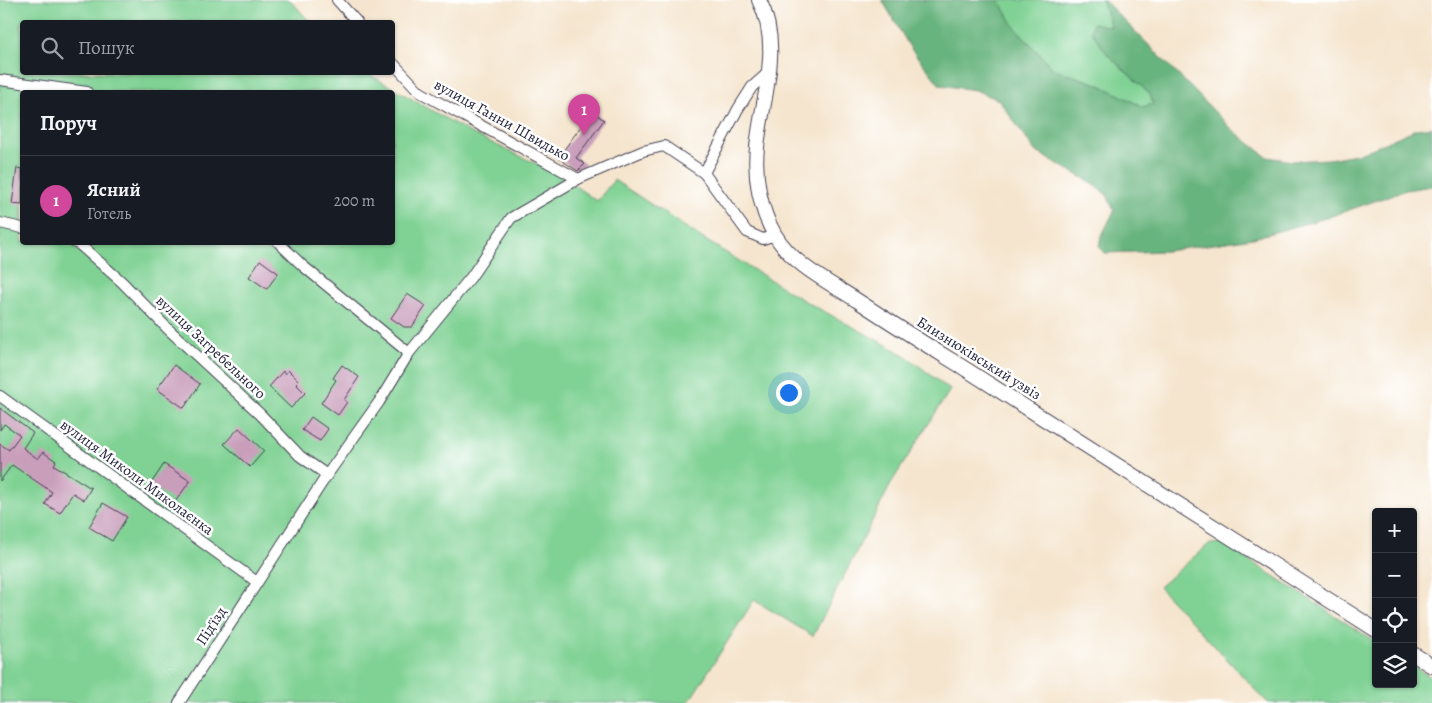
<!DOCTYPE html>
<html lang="uk">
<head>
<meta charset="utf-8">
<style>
	:root { --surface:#171b24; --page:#20242c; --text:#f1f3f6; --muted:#9ea1a6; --line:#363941; --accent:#b45309 }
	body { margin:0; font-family:Alegreya,serif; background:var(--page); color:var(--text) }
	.controls { position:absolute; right:15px; bottom:15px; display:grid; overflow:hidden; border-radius:5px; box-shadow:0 1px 4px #0004 }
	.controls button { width:45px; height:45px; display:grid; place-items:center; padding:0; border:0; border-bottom:1px solid var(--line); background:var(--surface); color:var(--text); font:25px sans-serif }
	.you { position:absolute; left:788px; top:392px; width:18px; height:18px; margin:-12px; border:4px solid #fff; border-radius:50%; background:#1a73e8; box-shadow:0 0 0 8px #1a73e833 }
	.badge { display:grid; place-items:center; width:32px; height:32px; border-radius:50%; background:var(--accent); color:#fff; font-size:16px; font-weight:700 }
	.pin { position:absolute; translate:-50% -41px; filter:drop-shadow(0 1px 2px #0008) }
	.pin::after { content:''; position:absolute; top:26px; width:18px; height:15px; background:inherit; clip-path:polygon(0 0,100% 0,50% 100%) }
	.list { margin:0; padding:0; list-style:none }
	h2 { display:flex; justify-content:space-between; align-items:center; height:65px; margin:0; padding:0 20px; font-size:21px }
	h2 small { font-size:16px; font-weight:400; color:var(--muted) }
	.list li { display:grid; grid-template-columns:32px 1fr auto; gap:15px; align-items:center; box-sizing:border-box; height:90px; padding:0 20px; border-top:1px solid var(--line) }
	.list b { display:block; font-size:19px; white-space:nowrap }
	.list p { margin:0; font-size:16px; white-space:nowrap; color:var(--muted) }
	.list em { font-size:16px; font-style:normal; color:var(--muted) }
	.icon { flex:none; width:28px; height:28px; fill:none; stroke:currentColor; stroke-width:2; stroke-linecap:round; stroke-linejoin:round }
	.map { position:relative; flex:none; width:1432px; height:703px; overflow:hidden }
	.search { position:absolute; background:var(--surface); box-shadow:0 1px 4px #0004; left:20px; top:20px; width:375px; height:55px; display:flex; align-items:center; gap:12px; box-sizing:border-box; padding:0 18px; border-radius:5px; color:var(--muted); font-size:19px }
	.panel { position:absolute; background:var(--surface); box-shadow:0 1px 4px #0004; left:20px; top:90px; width:375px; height:155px; border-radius:5px }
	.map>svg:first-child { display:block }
	.green { fill:#80d294; stroke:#517a68; fill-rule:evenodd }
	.forest { fill:#68b47e; stroke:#456b5c }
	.building { fill:#c99ebb }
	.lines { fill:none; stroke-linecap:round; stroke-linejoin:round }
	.street-casing { stroke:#423f51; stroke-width:12 }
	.secondary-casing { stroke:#423f51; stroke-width:16 }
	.street { stroke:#fff; stroke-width:10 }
	.secondary { stroke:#fff; stroke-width:14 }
	.labels { text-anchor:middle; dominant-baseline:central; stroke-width:5; stroke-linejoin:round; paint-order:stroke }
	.street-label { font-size:15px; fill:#22223b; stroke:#fff }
</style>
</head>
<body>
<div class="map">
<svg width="1432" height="703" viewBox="0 0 1432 703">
	<rect width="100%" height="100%" fill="#fff"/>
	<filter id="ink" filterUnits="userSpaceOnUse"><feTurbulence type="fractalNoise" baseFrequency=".02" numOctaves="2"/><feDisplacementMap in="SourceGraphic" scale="10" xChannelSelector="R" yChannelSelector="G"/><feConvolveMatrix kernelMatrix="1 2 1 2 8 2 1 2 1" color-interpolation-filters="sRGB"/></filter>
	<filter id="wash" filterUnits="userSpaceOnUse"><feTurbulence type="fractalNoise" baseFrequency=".0096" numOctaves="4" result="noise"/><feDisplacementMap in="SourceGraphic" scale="20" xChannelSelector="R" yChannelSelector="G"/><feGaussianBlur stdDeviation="1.12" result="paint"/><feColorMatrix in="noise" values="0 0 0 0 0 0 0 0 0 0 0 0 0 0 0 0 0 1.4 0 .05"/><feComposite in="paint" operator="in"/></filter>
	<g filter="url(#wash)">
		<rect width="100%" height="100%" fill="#f5e5ce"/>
		<g class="green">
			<path d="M0 0H290L310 22H22V72L367 73 469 132 556 173 597 201 614 180 702 238 803 300 905 355 950 390 893 480 813 636 754 600 688 703H0ZM22 92H392V242H22Z"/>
			<path d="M999 0H1102L1111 27 1108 55 1150 94 1153 104 1143 107 1100 85 1053 69 1014 26Z"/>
			<path d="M1222 543 1376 642V684H1413V666L1432 678V703H1268L1159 587 1209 544Z"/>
		</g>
		<path class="forest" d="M882 0H999L1014 26 1053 69 1100 85 1143 107 1153 104 1150 94 1108 55 1091 31 1093 23 1111 27 1102 0H1104L1233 130 1267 157 1293 161 1329 159 1362 153 1416 129 1432 127V186L1406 190 1326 218 1253 238 1167 251 1105 253 1099 246 1101 237 1114 211 1107 195 1092 183 1035 151 999 100 975 90 940 85 911 49Z"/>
		<g id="blocks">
			<g class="building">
				<path d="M592 111 604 120 576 158 585 164 578 171 558 158Z"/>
				<path d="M17 168 22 169V205L12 204Z"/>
				<path d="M260 260 278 273 267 289 249 277Z"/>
				<path d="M407 294 426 306 412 327H404L391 318Z"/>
				<path d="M174 365 200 384 184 408 157 389Z"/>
				<path d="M342 365 359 377 344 400 347 402 338 415 321 403 336 380 333 378Z"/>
				<path d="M288 370 299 381 296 384 305 393 291 408 269 387 283 371 285 374Z"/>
				<path d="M0 408 33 433 23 448 38 459 43 452 56 461 54 465 91 488 84 500 73 493 60 513 45 504 52 492 12 465 0 481V444L9 450 20 435 4 424 0 430Z"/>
				<path d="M311 417 328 429 320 441 302 430Z"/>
				<path d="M239 428 264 451 250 467 224 444Z"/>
				<path d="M164 464 190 481 175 502 150 485Z"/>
				<path d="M103 503 127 517 112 541 89 527Z"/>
			</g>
		</g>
	</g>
	<g filter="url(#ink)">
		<use href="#blocks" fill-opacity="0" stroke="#423f51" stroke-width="1"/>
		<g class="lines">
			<defs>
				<g id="street">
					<path d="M337 0 357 22"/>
					<path d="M392 62 420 92 578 179"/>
					<path d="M0 80 87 92"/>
					<path d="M704 173 738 109 752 87 770 71"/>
					<path d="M0 223 22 228"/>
					<path d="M74 242 80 245 122 282 168 329 260 414 300 456 327 475"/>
					<path d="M278 242 303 266 409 353"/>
					<path d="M0 396 257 582"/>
					<path d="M179 703 327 475 379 402 409 353 471 277 511 218 578 179 643 151 664 146 704 173 747 232 763 239 775 235"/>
				</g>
				<g id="secondary">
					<path d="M759 0C783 47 762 98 757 147 754 177 760 210 775 235 794 266 829 282 858 301 890 322 923 343 956 363 1096 451 1236 541 1376 630"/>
					<path d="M1413 654 1432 666"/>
				</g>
			</defs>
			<use href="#street" class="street-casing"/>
			<use href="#secondary" class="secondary-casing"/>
			<use href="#street" class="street"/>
			<use href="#secondary" class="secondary"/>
		</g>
	</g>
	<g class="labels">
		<g class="street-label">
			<text transform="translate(502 120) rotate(29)">вулиця Ганни Швидько</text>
			<text transform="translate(211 347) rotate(43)">вулиця Загребельного</text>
			<text transform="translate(979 358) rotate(32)">Близнюківський узвіз</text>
			<text transform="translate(137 477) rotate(36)">вулиця Миколи Миколаєнка</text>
			<text transform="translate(211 626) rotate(-57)">Під'їзд</text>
		</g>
	</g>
</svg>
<div class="controls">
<button>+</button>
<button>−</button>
<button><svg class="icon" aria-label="locate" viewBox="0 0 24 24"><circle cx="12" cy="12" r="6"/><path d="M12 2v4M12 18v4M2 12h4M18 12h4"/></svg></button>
<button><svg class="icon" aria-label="layers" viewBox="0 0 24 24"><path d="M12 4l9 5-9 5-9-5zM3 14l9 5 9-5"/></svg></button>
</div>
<div class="you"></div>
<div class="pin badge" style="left:584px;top:135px;background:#d1479c">1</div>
<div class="search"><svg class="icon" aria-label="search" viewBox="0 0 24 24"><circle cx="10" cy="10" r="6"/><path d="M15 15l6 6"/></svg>Пошук</div>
<section class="panel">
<h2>Поруч<small></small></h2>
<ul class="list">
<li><span class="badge" style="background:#d1479c">1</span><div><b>Ясний</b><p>Готель</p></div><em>200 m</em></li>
</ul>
</section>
</div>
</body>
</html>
